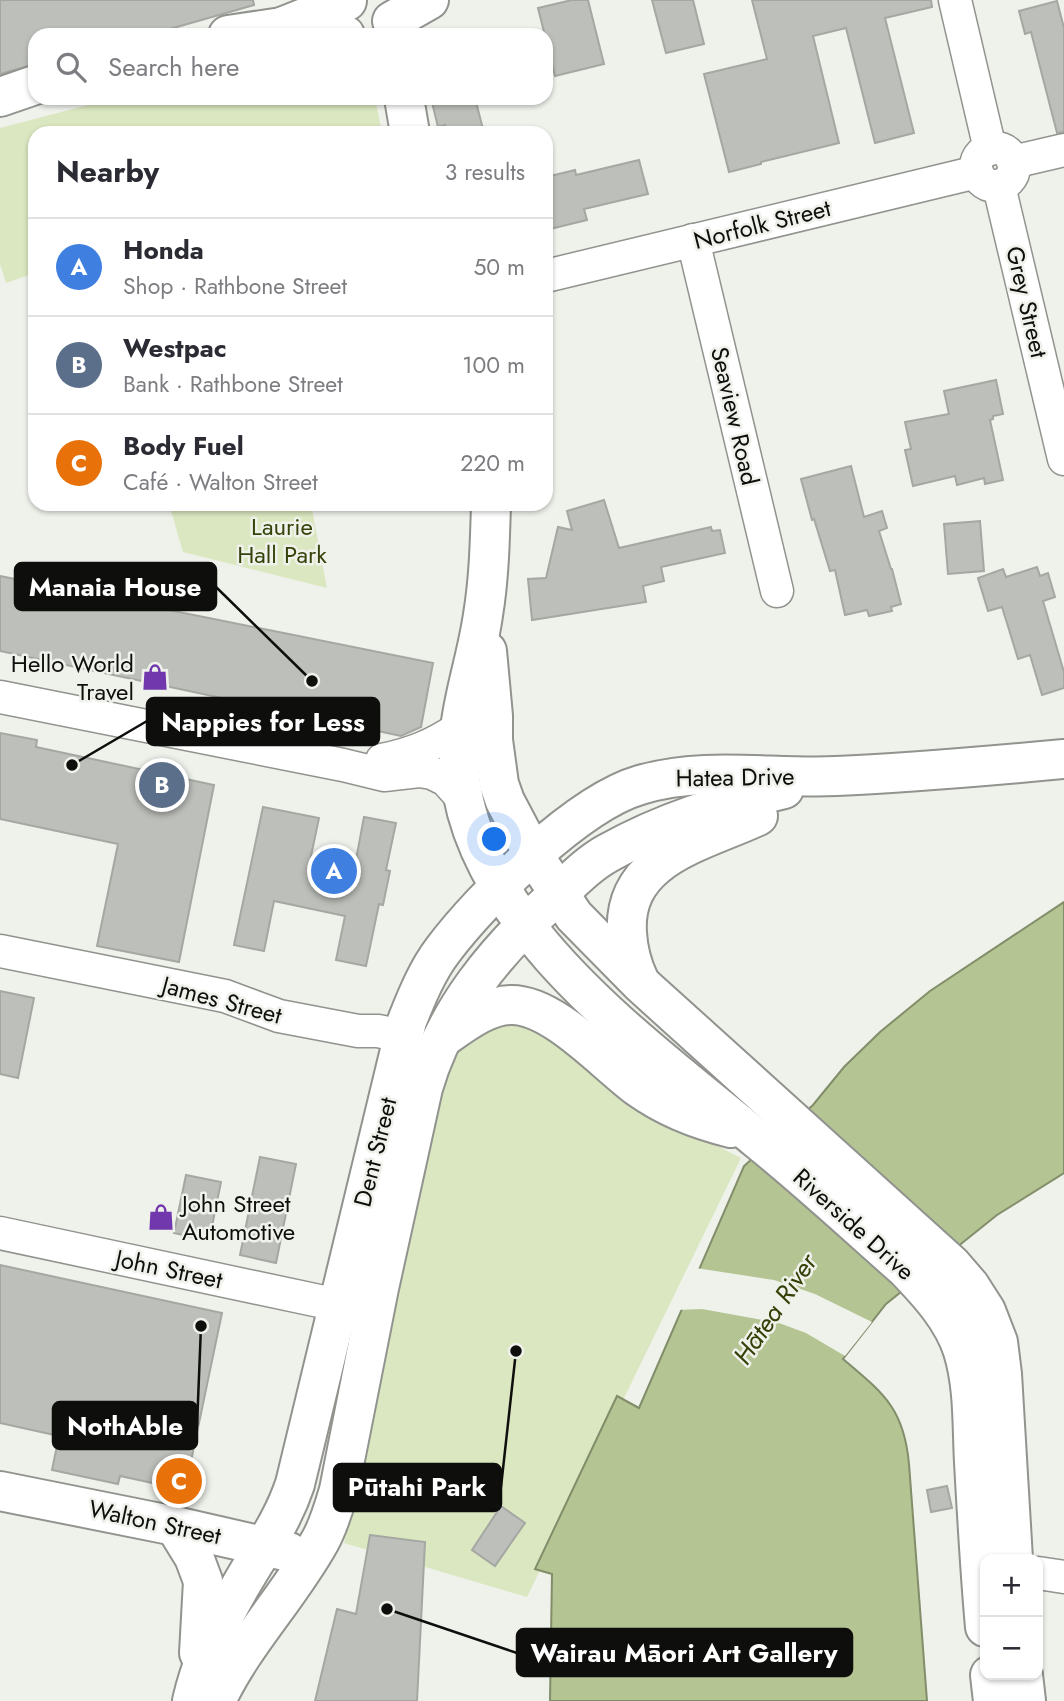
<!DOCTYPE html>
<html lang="en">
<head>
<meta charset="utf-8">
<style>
	:root { --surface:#fff; --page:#f7f7f7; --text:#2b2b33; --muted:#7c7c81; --line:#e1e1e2; --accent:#7138ae }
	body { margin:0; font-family:Jost,sans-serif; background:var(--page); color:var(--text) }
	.controls { position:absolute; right:21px; bottom:21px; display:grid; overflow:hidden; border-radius:14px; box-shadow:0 2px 5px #0004 }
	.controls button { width:63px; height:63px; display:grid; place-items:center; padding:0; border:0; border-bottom:2px solid var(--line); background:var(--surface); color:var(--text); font:35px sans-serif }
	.you { position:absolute; left:495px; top:840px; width:24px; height:24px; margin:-18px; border:5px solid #fff; border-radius:50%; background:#1a73e8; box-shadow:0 0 0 10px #1a73e833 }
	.badge { display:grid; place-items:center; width:46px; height:46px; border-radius:50%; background:var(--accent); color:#fff; font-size:23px; font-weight:700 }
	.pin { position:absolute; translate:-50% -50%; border:4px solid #fff; box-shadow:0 2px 7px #0006 }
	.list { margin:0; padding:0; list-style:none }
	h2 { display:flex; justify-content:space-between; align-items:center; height:91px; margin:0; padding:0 28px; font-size:30px }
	h2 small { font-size:23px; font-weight:400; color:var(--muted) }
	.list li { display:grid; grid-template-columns:46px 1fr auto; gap:21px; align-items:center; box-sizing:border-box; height:98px; padding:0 28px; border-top:2px solid var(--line) }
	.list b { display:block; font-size:26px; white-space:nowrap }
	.list p { margin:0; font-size:23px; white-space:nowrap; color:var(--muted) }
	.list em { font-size:23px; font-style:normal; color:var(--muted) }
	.icon { flex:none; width:38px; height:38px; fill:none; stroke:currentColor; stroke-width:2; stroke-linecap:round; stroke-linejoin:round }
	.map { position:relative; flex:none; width:1064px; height:1701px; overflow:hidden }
	.search { position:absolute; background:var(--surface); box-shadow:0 2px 5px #0004; left:28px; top:28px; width:525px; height:77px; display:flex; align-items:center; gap:18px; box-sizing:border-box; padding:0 24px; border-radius:21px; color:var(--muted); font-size:26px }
	.panel { position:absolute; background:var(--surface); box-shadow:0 2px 5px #0004; left:28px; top:126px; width:525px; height:385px; border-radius:21px }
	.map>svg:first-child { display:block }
	.green { fill:#dae7c0 }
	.water { fill:#b4c492; stroke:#828d6a; stroke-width:2 }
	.pier { fill:#eff1eb }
	.building { fill:#bdbfba; stroke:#a5a7a2; stroke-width:2 }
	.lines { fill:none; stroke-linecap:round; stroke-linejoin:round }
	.minor-casing { stroke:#91938e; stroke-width:35 }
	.major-casing { stroke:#91938e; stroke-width:42 }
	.minor { stroke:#fff; stroke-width:32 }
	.major { stroke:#fff; stroke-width:38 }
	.labels { text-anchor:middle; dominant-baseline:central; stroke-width:5; stroke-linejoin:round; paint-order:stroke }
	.street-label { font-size:24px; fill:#0e0e0c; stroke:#eff1eb }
	.park-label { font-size:24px; fill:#35430a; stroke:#eff1eb }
	.poi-label { font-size:24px; fill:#0e0e0c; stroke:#eff1eb; text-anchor:end }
	.water-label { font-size:26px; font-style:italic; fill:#334006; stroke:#eff1eb }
	.leader { fill:none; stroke:#0e0e0c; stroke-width:2.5 }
	.callout-dot { fill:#0e0e0c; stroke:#eff1eb; stroke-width:2.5 }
	.callout { fill:#0e0e0c; stroke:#0e0e0c; stroke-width:2.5 }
	.callout-label { font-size:26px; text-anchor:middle; font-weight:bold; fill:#fff }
</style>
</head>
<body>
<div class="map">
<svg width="1064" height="1701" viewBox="0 0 1064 1701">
	<rect width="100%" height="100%" fill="#eff1eb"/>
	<g class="green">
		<path d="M115 98H375L382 133H35V273L6 283 0 264V128Z"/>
		<path d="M169 504H311L327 588 183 552Z"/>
		<path d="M492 1023 536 1025 674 1124 741 1158 527 1597 344 1543 441 1088 466 1038Z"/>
	</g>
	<path class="water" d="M1064 902V1173L997 1215 886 1304 843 1359C883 1393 904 1408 909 1464L927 1701H550L552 1574 535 1569 617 1396 639 1408 744 1166 813 1105 844 1067 880 1032 930 991Z"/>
	<path class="pier" d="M696 1268 774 1280 815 1294 872 1322 845 1356 806 1333 779 1323 702 1309 677 1310Z"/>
	<g class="building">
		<path d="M0 0H253L254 5 149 35H35V64L0 74Z"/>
		<path d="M572 0H588L604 64 555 76 538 8Z"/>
		<path d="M652 0H693L704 44 666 53Z"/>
		<path d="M752 0H931L932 7 885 18 914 133 875 143 846 28 813 36 839 143 761 162V164L729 172 704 74 767 59Z"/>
		<path d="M1057 1 1064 28V132L1057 133 1031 32 1025 34 1019 11Z"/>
		<path d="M431 98H475L484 133H446L445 125 438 127Z"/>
		<path d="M639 160 648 194 584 209 587 220 546 230V177L575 170 576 175Z"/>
		<path d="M996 380 1003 414 993 416V419L990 420 1003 480 985 484 984 478 957 485 955 476 913 486 905 450 911 449 905 422 949 414 944 391Z"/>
		<path d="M851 466 864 517 882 511 887 528 879 531 891 569H892L901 604 891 607 892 611 869 616 867 610 845 615 835 570 830 571 814 519 812 520 801 479Z"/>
		<path d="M604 500 619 548 711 527 712 531 720 530 725 553 661 567 664 581 643 586 646 602 532 620 528 579 546 578 558 527 572 530 567 511Z"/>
		<path d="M980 521 984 571 948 574 944 524Z"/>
		<path d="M1037 567 1040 576 1048 573 1055 597 1043 601 1064 672V688L1042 695 1030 655 1018 659 1002 607 988 611 978 578 1003 569 1006 577Z"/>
		<path d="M0 576 433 663 421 727 401 736 0 651Z"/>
		<path d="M0 733 37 740 36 747 214 785 179 962 97 946 118 844 0 819Z"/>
		<path d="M263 807 319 818 311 856 355 865 364 817 396 823 386 870 390 871 383 905 379 904 366 966 336 960 345 916 274 901 264 951 234 945Z"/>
		<path d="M0 991 34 998 18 1078 0 1074Z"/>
		<path d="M260 1157 296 1164 276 1263 240 1255Z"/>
		<path d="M186 1175 221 1182 209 1241 174 1233Z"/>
		<path d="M0 1265 222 1313 185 1490 120 1476 118 1484 52 1470 59 1436 0 1423Z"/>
		<path d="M947 1486 952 1508 931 1512 927 1490Z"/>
		<path d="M501 1506 525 1523 495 1566 472 1550Z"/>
		<path d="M370 1535 425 1542 417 1701H315L337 1609 356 1614Z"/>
	</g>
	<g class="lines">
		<defs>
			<g id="minor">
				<path d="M955 0 990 149"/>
				<circle cx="995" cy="167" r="19"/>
				<path d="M1013 162 1064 150"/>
				<path d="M999 186 1064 459"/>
				<path d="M693 240 777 591"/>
				<path d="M546 276 977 172"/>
				<path d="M0 697 343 765 384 775 419 771 432 773 446 780 463 799"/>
				<path d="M382 760C412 754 434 745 459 728"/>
				<path d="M0 951 225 996 279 1016 358 1031H378L403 1036"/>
				<path d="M0 1233 338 1305"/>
				<path d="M1038 1573 1064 1577"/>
			</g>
			<g id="major">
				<path d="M392 21 429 0"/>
				<path d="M284 26 347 1"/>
				<path d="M228 35 282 27 345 35"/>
				<path d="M0 97 35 85"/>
				<path d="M404 98 410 133"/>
				<path d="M491 504C490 540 489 579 483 615 475 671 453 719 460 776 476 929 650 1049 758 1140 809 1181 857 1226 906 1269 929 1293 953 1319 963 1351 974 1387 972 1426 974 1462 977 1517 980 1572 985 1627"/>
				<path d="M487 651 493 716V740L499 784 505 801 534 856 574 916 641 984 951 1264 970 1286 986 1311 998 1342 1002 1374 1013 1559"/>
				<path d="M639 980C632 965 628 950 627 933 622 857 703 842 758 816"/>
				<path d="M444 1037C463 1024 487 1005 511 1005 553 1004 606 1064 639 1088 667 1108 698 1120 731 1128"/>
				<path d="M0 1491 175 1526 289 1552"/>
				<path d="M175 1526 194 1557 203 1581 199 1653"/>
				<path d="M990 1675 993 1701"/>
				<path d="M1023 1675 1026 1701"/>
				<path d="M192 1701C201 1661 220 1621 241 1585 261 1550 282 1523 295 1484L407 1021C417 996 427 971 443 950 482 898 578 803 640 785 704 766 771 779 836 776 912 773 988 766 1064 759"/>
				<path d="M216 1701C243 1643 289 1597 320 1541 329 1525 334 1507 339 1490L379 1288 423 1088C445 1011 496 950 555 897 572 881 588 864 608 853 663 822 722 804 784 789"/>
			</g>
		</defs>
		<use href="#minor" class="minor-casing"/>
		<use href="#major" class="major-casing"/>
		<use href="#minor" class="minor"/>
		<use href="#major" class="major"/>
	</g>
	<defs>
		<symbol id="shop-bare" viewBox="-9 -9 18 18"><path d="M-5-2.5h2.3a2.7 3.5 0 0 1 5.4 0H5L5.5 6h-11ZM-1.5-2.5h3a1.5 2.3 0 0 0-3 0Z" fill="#7138ae" stroke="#eff1eb" stroke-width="2.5" paint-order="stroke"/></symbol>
	</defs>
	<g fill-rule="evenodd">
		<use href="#shop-bare" x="136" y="658" width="38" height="38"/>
		<use href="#shop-bare" x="142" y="1198" width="38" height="38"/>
	</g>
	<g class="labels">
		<g class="street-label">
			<text transform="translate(762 224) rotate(-14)">Norfolk Street</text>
			<text transform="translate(1027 302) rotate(77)">Grey Street</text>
			<text transform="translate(735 416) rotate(77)">Seaview Road</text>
			<text transform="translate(735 777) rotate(-1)">Hatea Drive</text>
			<text transform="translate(222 1000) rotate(15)">James Street</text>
			<text transform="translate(375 1152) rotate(-76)">Dent Street</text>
			<text transform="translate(854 1224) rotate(42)">Riverside Drive</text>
			<text transform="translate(169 1269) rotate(12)">John Street</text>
			<text transform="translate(155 1522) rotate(12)">Walton Street</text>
		</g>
		<g class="park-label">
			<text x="282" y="526">Laurie<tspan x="282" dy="28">Hall Park</tspan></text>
		</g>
		<g class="poi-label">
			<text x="134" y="663">Hello World<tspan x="134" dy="28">Travel</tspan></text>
			<text x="182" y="1203" text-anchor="start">John Street<tspan x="182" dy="28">Automotive</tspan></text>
		</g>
		<g class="water-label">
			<text transform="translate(775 1309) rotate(-56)">Hātea River</text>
		</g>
	</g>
	<path class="leader" d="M312 681L216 587M72 765L147 721M201 1326L197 1426M516 1351L501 1487M387 1609L517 1653"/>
	<g class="callout-dot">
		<circle cx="312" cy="681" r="7"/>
		<circle cx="72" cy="765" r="7"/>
		<circle cx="201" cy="1326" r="7"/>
		<circle cx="516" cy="1351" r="7"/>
		<circle cx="387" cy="1609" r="7"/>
	</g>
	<g class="callout">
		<rect x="15" y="563" width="201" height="47" rx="7"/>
		<rect x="147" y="698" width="232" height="47" rx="7"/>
		<rect x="53" y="1402" width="144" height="47" rx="7"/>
		<rect x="334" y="1464" width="167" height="47" rx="7"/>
		<rect x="517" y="1629" width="335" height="47" rx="7"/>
	</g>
	<g class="callout-label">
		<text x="115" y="596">Manaia House</text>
		<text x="263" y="731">Nappies for Less</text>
		<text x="125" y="1435">NothAble</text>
		<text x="417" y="1496">Pūtahi Park</text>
		<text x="684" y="1662">Wairau Māori Art Gallery</text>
	</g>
</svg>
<div class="controls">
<button>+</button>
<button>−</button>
</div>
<div class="you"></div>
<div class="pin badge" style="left:334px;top:871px;background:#3f7fe0">A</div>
<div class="pin badge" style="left:162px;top:785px;background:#5c6f8a">B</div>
<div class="pin badge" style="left:179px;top:1481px;background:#e8710a">C</div>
<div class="search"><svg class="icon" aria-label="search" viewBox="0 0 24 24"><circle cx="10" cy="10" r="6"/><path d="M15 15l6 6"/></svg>Search here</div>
<section class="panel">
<h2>Nearby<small>3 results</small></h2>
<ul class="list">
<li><span class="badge" style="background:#3f7fe0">A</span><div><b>Honda</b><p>Shop · Rathbone Street</p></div><em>50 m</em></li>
<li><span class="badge" style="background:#5c6f8a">B</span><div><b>Westpac</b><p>Bank · Rathbone Street</p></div><em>100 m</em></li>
<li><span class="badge" style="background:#e8710a">C</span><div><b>Body Fuel</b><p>Café · Walton Street</p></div><em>220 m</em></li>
</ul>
</section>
</div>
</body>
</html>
